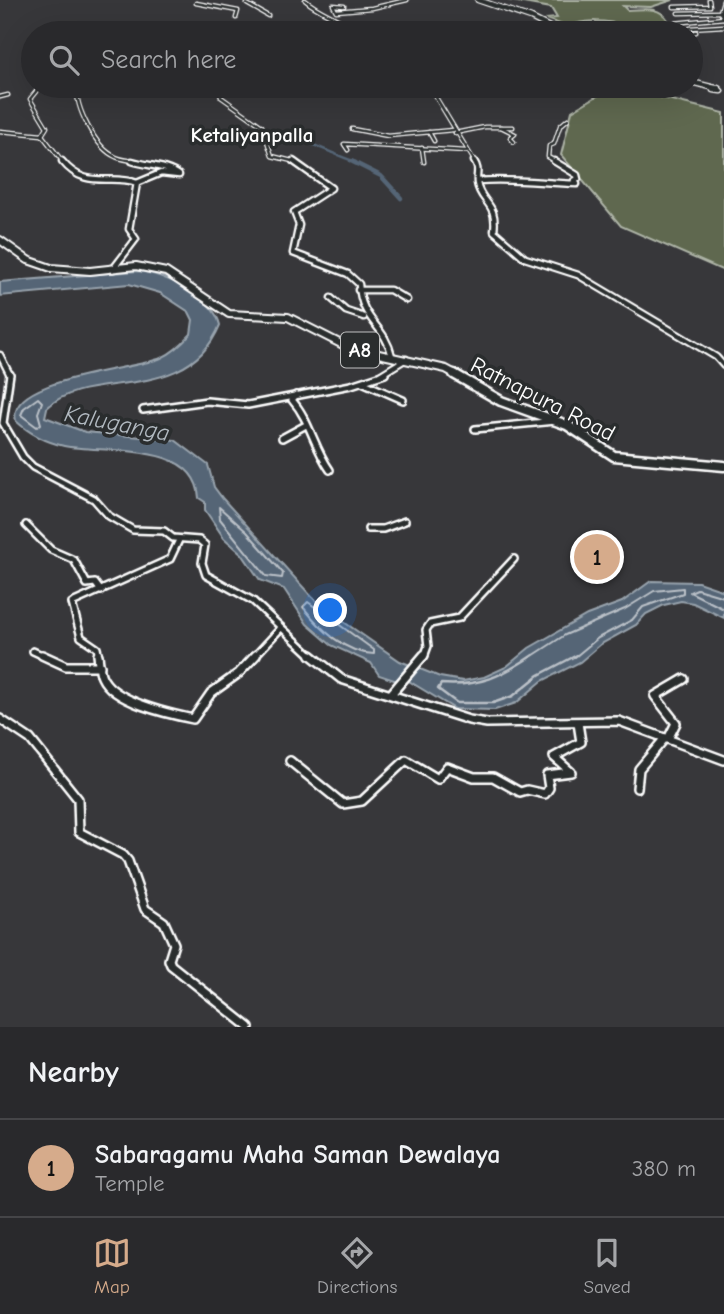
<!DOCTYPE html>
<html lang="en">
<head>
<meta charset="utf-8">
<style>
	:root { --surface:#29292c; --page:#313134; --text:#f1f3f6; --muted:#a5a6a9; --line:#454548; --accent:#d6ab8b }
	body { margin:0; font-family:"Comic Neue",sans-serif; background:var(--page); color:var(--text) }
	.you { position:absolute; left:331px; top:611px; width:24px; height:24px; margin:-18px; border:5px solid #fff; border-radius:50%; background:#1a73e8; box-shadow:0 0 0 10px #1a73e833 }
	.badge { display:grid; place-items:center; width:46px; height:46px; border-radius:50%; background:var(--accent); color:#111; font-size:23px; font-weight:700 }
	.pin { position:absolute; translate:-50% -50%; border:4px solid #fff; box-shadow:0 2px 7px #0006 }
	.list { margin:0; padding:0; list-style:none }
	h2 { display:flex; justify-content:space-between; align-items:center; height:91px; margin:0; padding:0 28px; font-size:30px }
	h2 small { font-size:23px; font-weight:400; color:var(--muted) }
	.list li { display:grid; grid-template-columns:46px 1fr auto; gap:21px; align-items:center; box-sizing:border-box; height:98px; padding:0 28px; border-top:2px solid var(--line) }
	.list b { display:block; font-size:26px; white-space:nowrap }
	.list p { margin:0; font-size:23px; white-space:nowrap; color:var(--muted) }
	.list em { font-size:23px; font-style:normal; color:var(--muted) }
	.icon { flex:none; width:38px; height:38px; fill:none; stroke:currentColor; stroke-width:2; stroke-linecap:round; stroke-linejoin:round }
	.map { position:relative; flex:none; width:724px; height:1027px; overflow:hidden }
	.search { position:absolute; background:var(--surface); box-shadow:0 7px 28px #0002; left:21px; right:21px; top:21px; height:77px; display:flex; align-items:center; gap:18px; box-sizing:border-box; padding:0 24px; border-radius:38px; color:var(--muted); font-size:26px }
	.sheet { height:189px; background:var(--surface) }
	nav { display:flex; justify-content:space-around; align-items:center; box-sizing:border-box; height:98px; border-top:2px solid var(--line); background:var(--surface); font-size:19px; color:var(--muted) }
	nav a { display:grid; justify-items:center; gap:4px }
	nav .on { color:var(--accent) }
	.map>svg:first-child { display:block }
	.green { fill:#5e684f; stroke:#aeb4a7; stroke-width:2 }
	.water { fill:#546576; stroke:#98a3ad; stroke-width:2 }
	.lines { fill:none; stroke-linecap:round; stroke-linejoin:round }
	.shore-far1 { stroke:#bbc1c8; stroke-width:2 }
	.shore { stroke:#bbc1c8; stroke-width:2.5 }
	.canal-far1 { stroke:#546576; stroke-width:2.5 }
	.canal { stroke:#546576; stroke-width:4.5 }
	.minor-far3-casing { stroke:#fff; stroke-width:5 }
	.minor-far2-casing { stroke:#fff; stroke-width:9 }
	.minor-far1-casing { stroke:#fff; stroke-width:10 }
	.minor-casing { stroke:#fff; stroke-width:12 }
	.major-casing { stroke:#fff; stroke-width:7 }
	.highway-far2-casing { stroke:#fff; stroke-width:7 }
	.highway-far1-casing { stroke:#fff; stroke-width:10 }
	.highway-casing { stroke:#fff; stroke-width:13 }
	.minor-far3 { stroke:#2a2d2e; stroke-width:2.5 }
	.minor-far2 { stroke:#2a2d2e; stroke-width:4.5 }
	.minor-far1 { stroke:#2a2d2e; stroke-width:5 }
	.minor { stroke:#2a2d2e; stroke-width:7 }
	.major { stroke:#2a2d2e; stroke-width:4.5 }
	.highway-far2 { stroke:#2a2d2e; stroke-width:4.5 }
	.highway-far1 { stroke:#2a2d2e; stroke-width:6 }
	.highway { stroke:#2a2d2e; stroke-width:8 }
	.labels { text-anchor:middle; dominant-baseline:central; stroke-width:7; stroke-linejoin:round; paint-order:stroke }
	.far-quarter-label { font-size:21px; font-weight:bold; fill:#fff; stroke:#2a2d2e }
	.shield { fill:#2a2d2e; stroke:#bfc0c0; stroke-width:2 }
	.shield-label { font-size:21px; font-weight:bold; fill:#fff }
	.street-label { font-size:23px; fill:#fff; stroke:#2a2d2e }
	.water-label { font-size:24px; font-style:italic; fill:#b2bac1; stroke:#2a2d2e }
</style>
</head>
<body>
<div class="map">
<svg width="724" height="1027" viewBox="0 0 724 1027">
	<rect width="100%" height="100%" fill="#37373a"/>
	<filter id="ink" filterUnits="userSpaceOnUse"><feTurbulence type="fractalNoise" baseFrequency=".0143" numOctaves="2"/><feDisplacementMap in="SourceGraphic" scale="14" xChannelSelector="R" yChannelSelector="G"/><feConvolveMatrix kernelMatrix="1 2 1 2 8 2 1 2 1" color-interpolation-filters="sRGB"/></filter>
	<g filter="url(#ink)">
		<g class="green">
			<path d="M507 0H673L651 7 623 6 627 10C643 10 658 5 668 20 633 37 601 10 568 27L546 19 557 18 551 8Z"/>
			<path d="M639 92 724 113V271L621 226 561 155 572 111 599 95Z"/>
		</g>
		<path class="water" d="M137 271C163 273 213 296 220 325 186 407 87 367 47 408L45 417 85 432 175 440 208 465 214 487 223 499 312 597 331 613 400 661 440 677 463 681 484 677 506 667 529 648 587 615 622 602 651 581 698 582 724 591V618L693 603 681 601 664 605 646 614 636 625 601 644 580 662 542 681 516 703 495 710 455 709 407 680H394L379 675 371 663 331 645 307 624 284 589 260 580 242 554 224 538 205 510V502L199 498C196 440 103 454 64 446 46 442 29 433 16 421 4 378 135 370 161 358 173 353 182 344 191 334L193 320 189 312 160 293 129 284 0 296V282Z"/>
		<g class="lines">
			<g class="shore-far1">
				<path d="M38 398 42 402 38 413 41 424 37 427 21 415 24 408Z"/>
				<path d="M219 507 247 532 283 573 282 578 266 576 220 519Z"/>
				<path d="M724 597 697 589 690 592 724 609"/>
				<path d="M308 602 374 650V654C344 653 321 629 303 607Z"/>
				<path d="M531 657 565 635 625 609 654 591 683 588V593L643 607 632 620 598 638 575 657"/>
			</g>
			<path class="shore" d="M533 655C502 676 479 687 441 684L438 689 457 703H493L513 696 539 675 577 655"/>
			<path class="canal-far1" d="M266 135C304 136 323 151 356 162"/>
			<path class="canal" d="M351 161 381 176 401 198"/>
			<defs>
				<g id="minor-far3">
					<path d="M305 0C321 14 342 18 358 33"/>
					<path d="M196 3 238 11 236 18"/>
					<path d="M247 4 268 16"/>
					<path d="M344 6 333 5 336 11 372 8 407 0"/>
					<path d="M674 7 710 6 709 0"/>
					<path d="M678 13 721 12"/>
					<path d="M690 28 724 26"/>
					<path d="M650 29 663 33"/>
					<path d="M663 29 674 23 724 18"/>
					<path d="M537 33 559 32"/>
					<path d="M676 33 680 29"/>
					<path d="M691 33 696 32"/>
					<path d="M77 86C75 107 95 148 116 157 122 160 131 160 138 162"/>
					<path d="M218 86 221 97 262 126 272 156 296 162"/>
					<path d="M429 86 475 162"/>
					<path d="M39 88 30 99 47 127 42 135"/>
					<path d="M0 97 8 95"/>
					<path d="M501 127 515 134 510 138 514 142"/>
					<path d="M352 129 388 136 453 130"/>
					<path d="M0 131 42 135 63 162"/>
					<path d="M429 132 434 141"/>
					<path d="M455 133 485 127H513"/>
					<path d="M422 148 424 162"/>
					<path d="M348 150 344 144 466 151"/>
					<path d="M557 162 548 157 549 146 554 144 560 126 568 119"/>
				</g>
				<g id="minor-far2">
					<path d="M62 161C86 191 110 173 137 183L161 173 179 175C167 166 148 166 132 161"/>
					<path d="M293 161 331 188 294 212 299 225 293 253 348 274 359 284C361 322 384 323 392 356"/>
					<path d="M474 161C480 170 476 173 477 183 480 203 498 202 494 231L525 258 578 275 716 357 724 366"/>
					<path d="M478 181C511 178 543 183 577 184L574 181 578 179 577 175 554 161"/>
					<path d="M113 269 136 239 129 229 137 183"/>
					<path d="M358 290H390L407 300"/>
					<path d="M331 298 346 311 364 317"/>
					<path d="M0 355 10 375"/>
					<path d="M380 375 406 359"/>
				</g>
				<g id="minor-far1">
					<path d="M10 374 3 423 23 457 33 467 94 499 109 516 133 530 164 531 173 538 199 540 205 545 202 563 206 575 253 601 313 657"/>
					<path d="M362 382 403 400"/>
					<path d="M296 395 292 400C310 420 314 448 330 470"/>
					<path d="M143 410 207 401 248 405 351 385 385 374"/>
					<path d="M475 429 555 421"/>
					<path d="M282 438 306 425"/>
					<path d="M26 525 51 550 74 560 87 584 95 583 101 591"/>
					<path d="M368 529H383L405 521"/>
					<path d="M33 651 46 657"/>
					<path d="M99 657 97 648 81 637 72 603 170 559 179 540"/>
					<path d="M254 657 280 629"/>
					<path d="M424 657 428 646 426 630 430 624 459 618 514 559"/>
				</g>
				<g id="minor">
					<path d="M42 655 66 666H100"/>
					<path d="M98 655C99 662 99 671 102 677 113 702 169 714 193 719L211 693 239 673 256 655"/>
					<path d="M311 655 341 679 469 720 487 723 619 721 724 760"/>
					<path d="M391 694 424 655"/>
					<path d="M0 719 30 739 78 799 79 832 123 855 128 861 145 909 164 922 174 944 169 960 171 965 249 1027"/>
					<path d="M668 739 676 723 655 696 684 679"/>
					<path d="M290 761 343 804 362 801 406 760 438 779 447 767 474 777H493L520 792 527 790 545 794 549 788 547 775 571 772 554 757 581 742 578 723"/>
					<path d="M637 788 639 769 665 738"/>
				</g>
				<g id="major">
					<path d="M478 0 531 18 561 33"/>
					<path d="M691 82 715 88"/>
				</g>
				<g id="highway-far2">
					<path d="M724 1 721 12 724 17"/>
					<path d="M714 88H718L721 91 713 90Z"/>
				</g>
				<path id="highway-far1" d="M0 240 28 260 51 268 90 271 136 266 166 272 229 314 288 317 347 347 446 369 457 375"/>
				<path id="highway" d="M454 374 501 401 567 425 614 456 724 466"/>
			</defs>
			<use href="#minor-far3" class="minor-far3-casing"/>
			<use href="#minor-far2" class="minor-far2-casing"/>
			<use href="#minor-far1" class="minor-far1-casing"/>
			<use href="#minor" class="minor-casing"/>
			<use href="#major" class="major-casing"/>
			<use href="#highway-far2" class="highway-far2-casing"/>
			<use href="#highway-far1" class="highway-far1-casing"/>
			<use href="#highway" class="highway-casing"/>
			<use href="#minor-far3" class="minor-far3"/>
			<use href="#minor-far2" class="minor-far2"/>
			<use href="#minor-far1" class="minor-far1"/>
			<use href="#minor" class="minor"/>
			<use href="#major" class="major"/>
			<use href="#highway-far2" class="highway-far2"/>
			<use href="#highway-far1" class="highway-far1"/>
			<use href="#highway" class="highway"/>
		</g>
	</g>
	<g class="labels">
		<g class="far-quarter-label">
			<text x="252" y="135">Ketaliyanpalla</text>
		</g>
		<rect class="shield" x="341" y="332.5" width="38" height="35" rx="5"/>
		<g class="shield-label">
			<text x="360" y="350">A8</text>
		</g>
		<g class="street-label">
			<text transform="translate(543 399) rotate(27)">Ratnapura Road</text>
		</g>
		<g class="water-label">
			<text transform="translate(117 423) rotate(11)">Kaluganga</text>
		</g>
	</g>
</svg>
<div class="you"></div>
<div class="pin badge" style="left:597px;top:557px">1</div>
<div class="search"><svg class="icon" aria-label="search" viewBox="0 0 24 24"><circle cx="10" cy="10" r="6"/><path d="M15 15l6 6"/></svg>Search here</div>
</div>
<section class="sheet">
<h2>Nearby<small></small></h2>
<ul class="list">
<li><span class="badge">1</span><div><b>Sabaragamu Maha Saman Dewalaya</b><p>Temple</p></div><em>380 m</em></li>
</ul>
</section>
<nav>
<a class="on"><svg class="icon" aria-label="map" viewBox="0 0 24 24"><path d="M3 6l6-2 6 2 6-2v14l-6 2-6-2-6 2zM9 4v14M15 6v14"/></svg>Map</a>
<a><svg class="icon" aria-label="directions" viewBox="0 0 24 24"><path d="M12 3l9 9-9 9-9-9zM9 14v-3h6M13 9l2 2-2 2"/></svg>Directions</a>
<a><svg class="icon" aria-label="saved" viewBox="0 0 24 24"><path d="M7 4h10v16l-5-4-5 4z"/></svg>Saved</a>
</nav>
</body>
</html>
